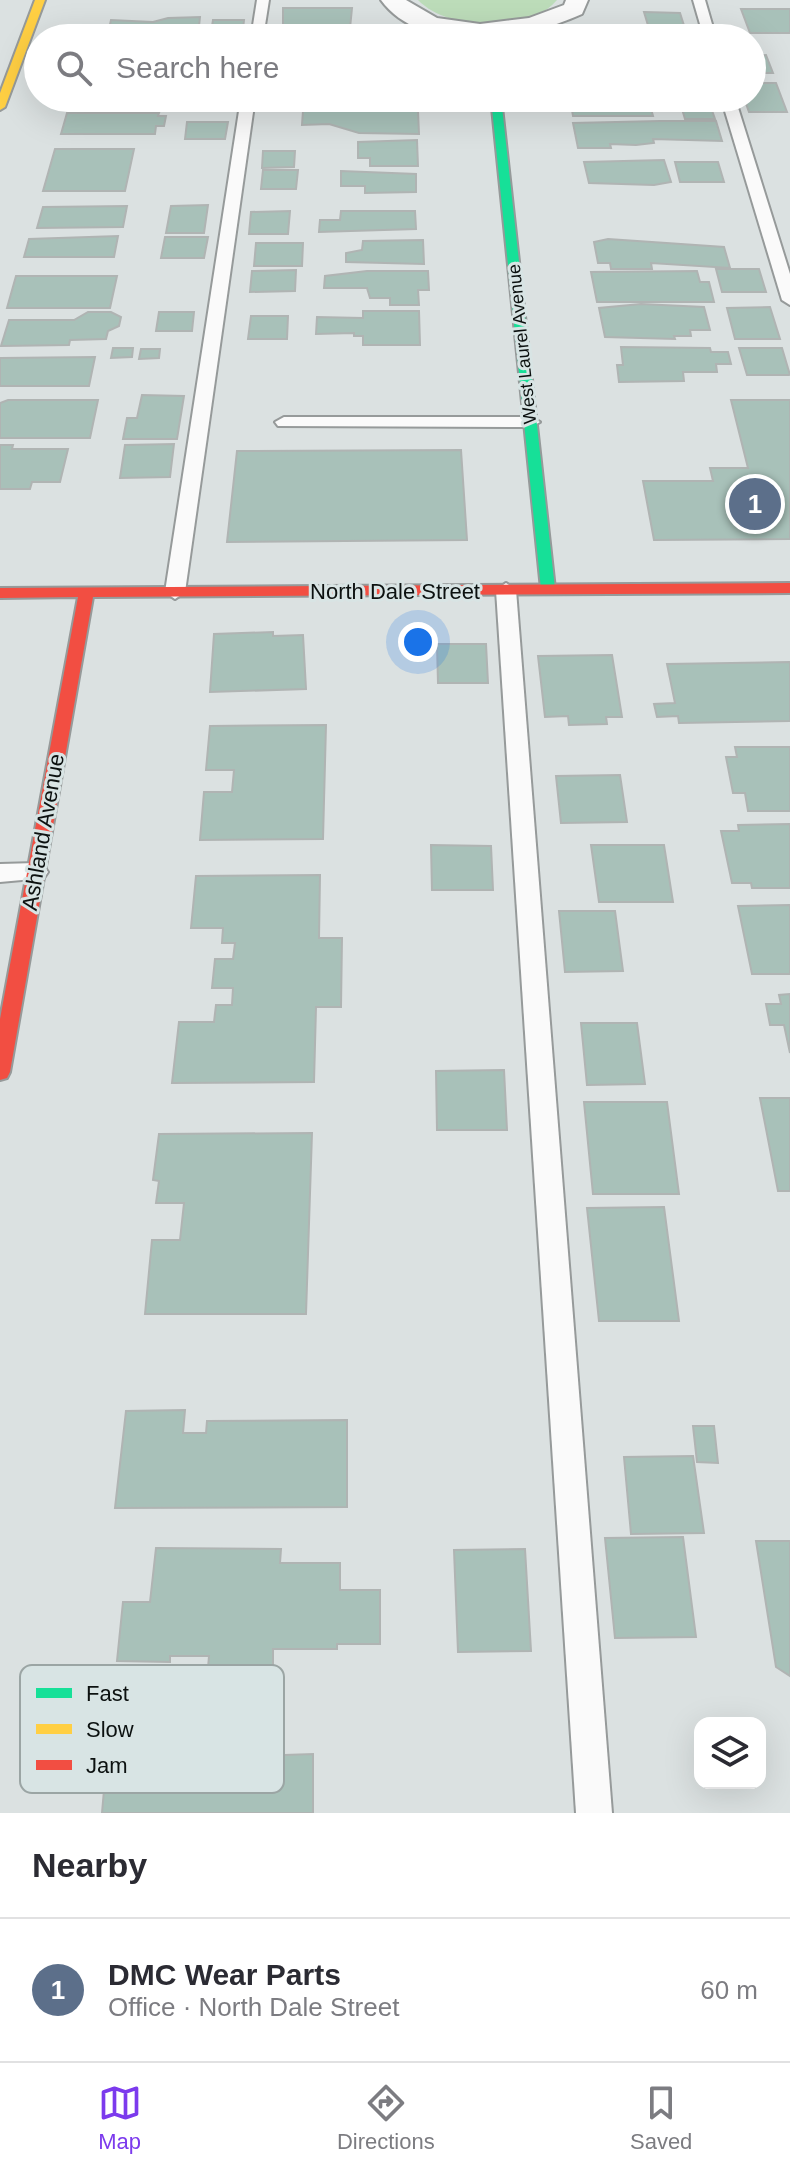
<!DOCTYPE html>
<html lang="en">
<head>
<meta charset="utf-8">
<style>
	:root { --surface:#fff; --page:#f7f7f7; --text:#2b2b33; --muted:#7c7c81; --line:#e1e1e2; --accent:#7c3aed }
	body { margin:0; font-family:Helvetica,sans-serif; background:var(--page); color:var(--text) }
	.controls { position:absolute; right:24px; bottom:24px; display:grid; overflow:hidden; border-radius:16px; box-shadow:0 8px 32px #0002 }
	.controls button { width:72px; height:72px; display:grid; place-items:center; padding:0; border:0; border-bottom:2px solid var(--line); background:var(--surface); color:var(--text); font:40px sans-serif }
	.you { position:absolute; left:418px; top:642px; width:28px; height:28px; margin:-20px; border:6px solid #fff; border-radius:50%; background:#1a73e8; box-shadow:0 0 0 12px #1a73e833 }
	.badge { display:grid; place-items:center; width:52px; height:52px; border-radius:50%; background:var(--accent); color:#fff; font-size:26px; font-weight:700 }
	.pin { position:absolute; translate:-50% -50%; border:4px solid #fff; box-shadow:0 2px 8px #0006 }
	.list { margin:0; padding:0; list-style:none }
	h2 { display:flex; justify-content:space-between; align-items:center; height:104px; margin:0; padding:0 32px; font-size:34px }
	h2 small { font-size:26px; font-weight:400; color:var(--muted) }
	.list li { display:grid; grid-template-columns:52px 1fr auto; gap:24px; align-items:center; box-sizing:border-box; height:144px; padding:0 32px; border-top:2px solid var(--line) }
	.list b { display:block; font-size:30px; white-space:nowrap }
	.list p { margin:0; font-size:26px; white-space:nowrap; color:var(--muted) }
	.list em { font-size:26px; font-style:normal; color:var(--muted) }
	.icon { flex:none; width:44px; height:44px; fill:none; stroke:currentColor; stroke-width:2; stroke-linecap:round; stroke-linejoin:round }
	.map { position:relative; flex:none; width:790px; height:1813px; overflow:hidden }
	.search { position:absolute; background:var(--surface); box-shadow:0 8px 32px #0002; left:24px; right:24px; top:24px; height:88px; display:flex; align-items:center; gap:20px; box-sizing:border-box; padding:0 28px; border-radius:44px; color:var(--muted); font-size:30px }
	.sheet { height:248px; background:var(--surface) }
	nav { display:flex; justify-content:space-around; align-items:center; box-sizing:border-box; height:112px; border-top:2px solid var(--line); background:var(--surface); font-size:22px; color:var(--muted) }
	nav a { display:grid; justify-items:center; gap:4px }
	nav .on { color:var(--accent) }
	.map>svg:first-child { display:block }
	.green { fill:#bcdcb9 }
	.building { fill:#a8c1b9; stroke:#b0b4b3; stroke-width:2 }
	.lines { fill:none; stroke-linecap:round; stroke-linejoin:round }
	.lane-casing { stroke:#969a9a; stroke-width:4 }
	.street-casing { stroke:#969a9a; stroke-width:4 }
	.fast-casing { stroke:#969a9a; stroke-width:4 }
	.slow-casing { stroke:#969a9a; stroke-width:4 }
	.jam-casing { stroke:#969a9a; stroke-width:4 }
	.lane { fill:#fafafa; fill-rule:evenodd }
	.street { fill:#fafafa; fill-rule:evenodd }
	.fast { fill:#16e098; fill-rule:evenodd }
	.slow { fill:#ffcf43; fill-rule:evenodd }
	.jam { fill:#f24e42; fill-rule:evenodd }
	.labels { text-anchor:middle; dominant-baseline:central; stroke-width:6; stroke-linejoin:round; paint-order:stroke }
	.far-street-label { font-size:18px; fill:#0c1110; stroke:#d8e4e4 }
	.street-label { font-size:22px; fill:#0c1110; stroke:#d8e4e4 }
	.key { fill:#d8e4e4; stroke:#9ba5a4; stroke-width:2 }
	.key-label { font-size:22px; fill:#0c1110 }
</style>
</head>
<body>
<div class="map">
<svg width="790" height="1813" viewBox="0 0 790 1813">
	<rect width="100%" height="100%" fill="#dbe1e1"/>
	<path class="green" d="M418 0H557C529 34 448 31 418 0Z"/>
	<g class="building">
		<path d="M283 8H352L349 38H283Z"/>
		<path d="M741 9H790V33H750Z"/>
		<path d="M644 12 680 13 688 38H642L641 32H650Z"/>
		<path d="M200 17 199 26H211L210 34 96 37 99 29H109L111 20 153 22 168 18Z"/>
		<path d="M213 20H244L242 38H210Z"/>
		<path d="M766 55 773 73H752V56Z"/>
		<path d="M752 83H776L787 112H749L744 98H752Z"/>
		<path d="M570 98H648L653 116H573Z"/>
		<path d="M680 102H709L715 119H685Z"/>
		<path d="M353 107 418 111 419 134 359 133 329 124 302 125 303 111 353 110Z"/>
		<path d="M67 113H159L158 116H166L164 126H156L155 134H61Z"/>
		<path d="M660 121H716L722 141 653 139 654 143 636 145 610 144 611 148H578L573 123Z"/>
		<path d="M187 122H228L225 139H185Z"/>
		<path d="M417 140 418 166H370V158H358V142Z"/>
		<path d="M55 149H134L125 191H43Z"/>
		<path d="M263 151H295L294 167 262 168Z"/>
		<path d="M664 160 671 182 654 185 589 183 584 162Z"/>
		<path d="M675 162H718L724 182H680Z"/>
		<path d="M263 170H298L296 189H261Z"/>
		<path d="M341 171 416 174V192L365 193V186H341Z"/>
		<path d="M208 205 204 233H166L171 206Z"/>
		<path d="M127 206 123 227 37 228 43 207Z"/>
		<path d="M290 211 288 234H249L251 212Z"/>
		<path d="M341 211H415L416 229 319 232 320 220H340Z"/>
		<path d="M118 236 114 257H24L29 239Z"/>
		<path d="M165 237H208L204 258H161Z"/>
		<path d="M608 239 724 247 730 268 651 263 652 269H611L610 263H598L594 242Z"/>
		<path d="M423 240 424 264 346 262V253L362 250 363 241Z"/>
		<path d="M256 243H303L302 266H254Z"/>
		<path d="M716 269H759L766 292H722Z"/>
		<path d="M296 270 295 291 250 292 252 271Z"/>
		<path d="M367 271H428L429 290H418L419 305H390V298H370L367 288H324L325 276Z"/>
		<path d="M697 271 700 282H709L714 302H597L591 272Z"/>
		<path d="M16 276H117L110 308H7Z"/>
		<path d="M641 304 704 307 710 330H690L691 336H674L675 339 605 337 599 308Z"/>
		<path d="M770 307 780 339H735L727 308Z"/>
		<path d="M363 311H419L420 345H363V336H354V333L316 334 317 317 363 318Z"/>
		<path d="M88 312H111L121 317 119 326 108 331 106 339 70 340 69 345 1 346 9 320H74Z"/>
		<path d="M159 312H194L192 331H156Z"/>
		<path d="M251 316H288L287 339H248Z"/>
		<path d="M621 347 710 348 711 352H728L731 364H716L717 372H683L684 381 619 382 617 365H623Z"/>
		<path d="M113 348H133L132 357 111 358Z"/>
		<path d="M739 348H782L790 375H747Z"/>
		<path d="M141 349H160L159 358 139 359Z"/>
		<path d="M95 357 89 386H0V358Z"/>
		<path d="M142 395 184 396 177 439H123L127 418H137Z"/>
		<path d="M8 400H98L90 438H0V403Z"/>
		<path d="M731 400H790V539L654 540 643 481H713L710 468H748Z"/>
		<path d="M174 444 170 477 120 478 125 445Z"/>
		<path d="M0 445H13L12 449H68L60 482H32L30 489H0Z"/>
		<path d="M461 450 467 540 227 542 237 451Z"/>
		<path d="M273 632V636L303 635 306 689 210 692 214 634Z"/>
		<path d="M437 644H486L488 683H438Z"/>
		<path d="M612 655 622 717H606L607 724 569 725 568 716 545 717 538 656Z"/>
		<path d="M790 662V721L679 723 678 716 657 717 654 704 675 703 667 664Z"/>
		<path d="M326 725 323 839 200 840 204 792H232L234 770H206L210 726Z"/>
		<path d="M735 747H790V811H748L745 793H733L726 757H737Z"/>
		<path d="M620 775 627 822 561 823 556 776Z"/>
		<path d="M790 824V888H752L751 883H732L721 831H739L738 825Z"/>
		<path d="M431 845 491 846 493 890H432Z"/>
		<path d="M591 845H664L673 902H599Z"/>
		<path d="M320 875 319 938H342L341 1007H316L314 1082 172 1083 179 1022H214L216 1005H232L233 988H212L215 959H233L235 943H222L223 928H191L196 876Z"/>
		<path d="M790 905V974H752L738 906Z"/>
		<path d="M559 911H615L623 971 565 972Z"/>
		<path d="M790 994V1053L784 1025H770L766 1004H781L779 995Z"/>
		<path d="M581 1023H637L645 1084 587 1085Z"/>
		<path d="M504 1070 507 1130H437L436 1071Z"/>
		<path d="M760 1098H790V1191H778Z"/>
		<path d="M584 1102H667L679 1194H593Z"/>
		<path d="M312 1133 306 1314H145L152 1240H180L184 1203H156L159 1181 153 1180 159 1134Z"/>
		<path d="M664 1207 679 1321H599L587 1208Z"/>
		<path d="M185 1410 183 1433H206L207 1421 347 1420V1507L115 1508 126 1411Z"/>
		<path d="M693 1426H714L718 1463 697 1462Z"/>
		<path d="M693 1456 704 1533 631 1534 624 1457Z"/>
		<path d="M683 1537 696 1637 615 1638 605 1538Z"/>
		<path d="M756 1541H790V1676L776 1667Z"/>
		<path d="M156 1548 281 1549 280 1563H340V1590H380V1644H337V1649H273V1668H208L209 1656H170V1662L117 1661 123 1602H150Z"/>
		<path d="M525 1549 531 1651 458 1652 454 1550Z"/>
		<path d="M313 1754V1813H102L106 1767 144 1765V1760Z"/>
	</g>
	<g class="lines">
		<defs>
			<g id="lane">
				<path d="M257 0H269L263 38H251Z"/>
				<path d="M693 0H705L716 38H704Z"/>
				<path d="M241 98H255L185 592 175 599 165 592Z"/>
				<path d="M721 98H735L790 274V305L782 300Z"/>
				<path d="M284 417H531L540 422 531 427 278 426 275 422Z"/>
				<path d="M506 583 516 590 612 1813H576L496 590Z"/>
				<path d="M36 863 44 866 48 872 44 878 0 882V864Z"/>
			</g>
			<path id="street" d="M381 0H406L437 18 480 24 529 18 564 5 566 0H588L582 14C528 39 422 57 381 0Z"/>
			<path id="fast" d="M491 98H501L555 589 548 594 541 589Z"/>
			<path id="slow" d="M35 0H45L5 107 0 110V93Z"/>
			<path id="jam" d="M790 583V593L93 597 10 1072 7 1078 0 1080V1019L78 597 0 598V588Z"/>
		</defs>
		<use href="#lane" class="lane-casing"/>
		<use href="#street" class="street-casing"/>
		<use href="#fast" class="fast-casing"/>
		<use href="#slow" class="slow-casing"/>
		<use href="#jam" class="jam-casing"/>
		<use href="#lane" class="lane"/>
		<use href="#street" class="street"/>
		<use href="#fast" class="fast"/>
		<use href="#slow" class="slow"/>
		<use href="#jam" class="jam"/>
	</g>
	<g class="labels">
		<g class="far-street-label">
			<text transform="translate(522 344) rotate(-96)">West Laurel Avenue</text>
		</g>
		<g class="street-label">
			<text x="395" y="591">North Dale Street</text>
			<text transform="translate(43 832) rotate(-80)">Ashland Avenue</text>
		</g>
	</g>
	<rect x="20" y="1665" width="264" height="128" rx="12" class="key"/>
	<rect x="36" y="1688" width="36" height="10" fill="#16e098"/>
	<rect x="36" y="1724" width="36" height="10" fill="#ffcf43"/>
	<rect x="36" y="1760" width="36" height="10" fill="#f24e42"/>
	<g class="key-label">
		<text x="86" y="1701">Fast</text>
		<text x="86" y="1737">Slow</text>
		<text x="86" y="1773">Jam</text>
	</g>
</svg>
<div class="controls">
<button><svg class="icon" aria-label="layers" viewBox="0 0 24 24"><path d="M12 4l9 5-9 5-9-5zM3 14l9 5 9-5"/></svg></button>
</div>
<div class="you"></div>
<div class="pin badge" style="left:755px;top:504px;background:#5c6f8a">1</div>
<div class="search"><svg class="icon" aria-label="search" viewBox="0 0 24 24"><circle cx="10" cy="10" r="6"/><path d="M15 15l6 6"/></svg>Search here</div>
</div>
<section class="sheet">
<h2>Nearby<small></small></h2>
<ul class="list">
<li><span class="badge" style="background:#5c6f8a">1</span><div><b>DMC Wear Parts</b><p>Office · North Dale Street</p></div><em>60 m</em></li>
</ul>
</section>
<nav>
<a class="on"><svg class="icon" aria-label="map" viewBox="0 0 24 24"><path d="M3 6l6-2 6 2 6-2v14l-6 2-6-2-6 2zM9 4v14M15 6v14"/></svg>Map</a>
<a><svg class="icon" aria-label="directions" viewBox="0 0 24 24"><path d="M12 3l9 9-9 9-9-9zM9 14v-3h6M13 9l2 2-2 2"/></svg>Directions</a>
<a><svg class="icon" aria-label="saved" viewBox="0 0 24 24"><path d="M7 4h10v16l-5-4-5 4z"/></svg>Saved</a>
</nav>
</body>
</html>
